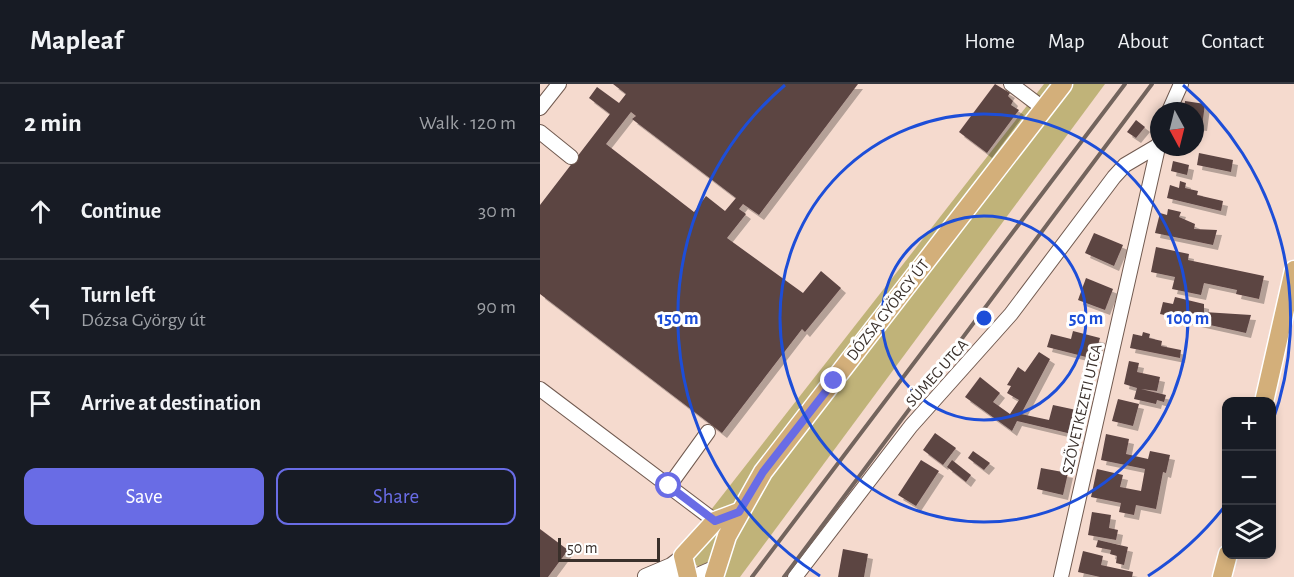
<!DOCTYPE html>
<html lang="en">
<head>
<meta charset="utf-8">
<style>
	:root { --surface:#171b24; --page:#20242c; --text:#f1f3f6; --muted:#9ea1a6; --line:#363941; --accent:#696ce5 }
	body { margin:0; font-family:"Alegreya Sans",sans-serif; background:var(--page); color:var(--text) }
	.controls { position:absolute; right:18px; bottom:18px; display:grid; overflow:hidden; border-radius:12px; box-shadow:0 3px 9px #0003 }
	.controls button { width:54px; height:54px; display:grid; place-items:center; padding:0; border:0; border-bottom:2px solid var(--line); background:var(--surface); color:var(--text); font:30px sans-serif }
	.compass { position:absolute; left:610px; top:18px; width:54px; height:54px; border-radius:50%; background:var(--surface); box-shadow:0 3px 9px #0003; rotate:173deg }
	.scale { position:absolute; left:18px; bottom:15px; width:102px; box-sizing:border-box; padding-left:6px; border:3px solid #3a302b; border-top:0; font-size:16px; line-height:21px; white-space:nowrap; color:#3a302b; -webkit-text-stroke:4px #fff; paint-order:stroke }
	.stop { position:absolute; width:18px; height:18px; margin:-14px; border:4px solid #696ce5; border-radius:50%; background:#fff }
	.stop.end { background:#696ce5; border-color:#fff; box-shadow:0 2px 6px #0008 }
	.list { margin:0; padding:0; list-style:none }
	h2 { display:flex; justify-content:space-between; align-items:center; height:78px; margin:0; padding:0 24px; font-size:26px }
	h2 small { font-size:20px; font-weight:400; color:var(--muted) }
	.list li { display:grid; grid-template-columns:39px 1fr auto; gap:18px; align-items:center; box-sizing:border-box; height:96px; padding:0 24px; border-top:2px solid var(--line) }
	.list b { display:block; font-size:22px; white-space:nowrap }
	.list p { margin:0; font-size:20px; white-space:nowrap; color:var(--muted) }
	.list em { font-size:20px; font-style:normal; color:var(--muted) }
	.actions { display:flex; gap:12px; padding:18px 24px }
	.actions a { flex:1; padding:14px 0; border:2px solid var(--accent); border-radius:12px; text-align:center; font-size:21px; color:var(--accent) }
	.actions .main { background:var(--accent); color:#fff }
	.icon { flex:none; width:33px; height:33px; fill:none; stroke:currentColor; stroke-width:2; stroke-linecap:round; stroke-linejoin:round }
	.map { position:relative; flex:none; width:754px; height:493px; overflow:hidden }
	header { display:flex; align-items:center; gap:36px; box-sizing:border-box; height:84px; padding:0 30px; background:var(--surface); border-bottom:2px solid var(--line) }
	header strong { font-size:28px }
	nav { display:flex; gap:33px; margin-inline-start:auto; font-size:21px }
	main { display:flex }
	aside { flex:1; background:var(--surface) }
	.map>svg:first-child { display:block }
	.grass { fill:#c0b379 }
	.building { fill:#5c4443; fill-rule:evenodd; filter:url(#shadow) }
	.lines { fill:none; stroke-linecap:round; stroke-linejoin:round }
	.minor-casing { stroke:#715a50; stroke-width:16 }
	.major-casing { stroke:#fff; stroke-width:21 }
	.minor { stroke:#fff; stroke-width:14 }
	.major { stroke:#d3af7a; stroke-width:18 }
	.rail { stroke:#73645d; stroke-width:4 }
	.route { stroke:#696ce5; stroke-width:8 }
	.ring { fill:none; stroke:#1d4ed8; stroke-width:3 }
	.labels { text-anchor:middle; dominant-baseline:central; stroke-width:6; stroke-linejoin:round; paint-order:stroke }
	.street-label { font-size:16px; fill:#3a302b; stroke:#fff }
	.centre { fill:#1d4ed8; stroke:#fff; stroke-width:3 }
	.ring-label { font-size:18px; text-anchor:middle; font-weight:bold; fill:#1d4ed8; stroke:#fff; stroke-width:6; stroke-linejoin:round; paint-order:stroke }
</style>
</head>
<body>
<header>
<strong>Mapleaf</strong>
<nav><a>Home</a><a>Map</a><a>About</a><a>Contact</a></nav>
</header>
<main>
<aside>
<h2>2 min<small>Walk · 120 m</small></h2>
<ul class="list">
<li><svg class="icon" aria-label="ahead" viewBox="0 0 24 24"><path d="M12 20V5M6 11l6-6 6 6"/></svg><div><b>Continue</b></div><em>30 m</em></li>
<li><svg class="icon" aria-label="left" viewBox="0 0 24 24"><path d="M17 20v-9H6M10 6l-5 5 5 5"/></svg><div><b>Turn left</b><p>Dózsa György út</p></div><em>90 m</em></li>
<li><svg class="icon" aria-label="arrive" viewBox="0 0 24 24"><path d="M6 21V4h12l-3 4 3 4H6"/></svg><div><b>Arrive at destination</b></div></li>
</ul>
<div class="actions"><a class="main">Save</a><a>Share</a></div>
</aside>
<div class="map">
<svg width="754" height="493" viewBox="0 0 754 493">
	<defs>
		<filter id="shadow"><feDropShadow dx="5" dy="5" stdDeviation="0" flood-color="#0004"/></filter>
	</defs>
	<rect width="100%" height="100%" fill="#f5dace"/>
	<path class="grass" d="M504 0H565L200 493H173L138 468Z"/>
	<g class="building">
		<path d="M73 0H318L219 131 203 120 199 125 206 130 187 154 263 209 281 187 301 204 265 248 262 245 182 349 0 210V121L70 30 49 14 57 3 79 19 86 10ZM91 28 96 32 92 35 196 114 185 127 166 112 154 128 66 60Z"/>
		<path d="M455 0 470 9 468 12 473 17 471 21 479 26 447 69 419 48Z"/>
		<path d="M645 17 665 20 662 42 655 41V27H644Z"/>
		<path d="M596 36 605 43 596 54 587 48Z"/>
		<path d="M659 69 693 76 691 88 657 81Z"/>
		<path d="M633 77 649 81 647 91 631 87Z"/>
		<path d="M640 97 646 99 645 104 658 107 657 111 683 117 681 127 627 114 630 101 639 104Z"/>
		<path d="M628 125 641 128 639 133 655 140 654 145 677 146 673 161 615 149 620 129 627 131Z"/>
		<path d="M554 149 583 161 574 182 545 169Z"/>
		<path d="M616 163 649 170 648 176 724 192 719 215 696 210 697 206 664 199 661 211 632 205 635 193 611 188Z"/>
		<path d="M546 194 573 205 565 226 538 216Z"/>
		<path d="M635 213 664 220V228L711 231 706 249 620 230 623 218 633 220Z"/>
		<path d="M533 247 560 254 554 275 507 263 511 250 531 255Z"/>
		<path d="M603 248 610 250 609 254 622 257 621 262 641 266 640 274 590 264 593 250 602 252Z"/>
		<path d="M499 268 510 275 481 330 509 336 513 321 541 327 536 351 477 337 472 347 425 313 440 293 460 309 453 318 470 330 479 316 467 309 471 302 467 301 478 283 485 288Z"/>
		<path d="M589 277 599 279 597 288 620 293 617 307 601 305 626 311 624 318 617 316 616 320 594 315 597 304 584 300Z"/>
		<path d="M578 315 599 320 593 342 572 337Z"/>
		<path d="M395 349 416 364 403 381 383 366Z"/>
		<path d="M566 350 589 355 586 370 608 375 610 367 630 371 626 389 623 388 616 425 596 421 594 431 579 428 581 419 551 413 557 385 583 391 580 403 601 407 605 385 561 376Z"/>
		<path d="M433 367 450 379 444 386 428 374Z"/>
		<path d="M381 376 399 387 376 422 358 411Z"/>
		<path d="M412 376 431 391 426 398 407 383Z"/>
		<path d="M501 384 528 389 523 411 497 405Z"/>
		<path d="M552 428 571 431 569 444 578 446 576 456 548 451Z"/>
		<path d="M0 445 28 466 8 493H0Z"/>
		<path d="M558 456 588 463 584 481 576 479 577 472 570 470 571 466 556 463Z"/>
		<path d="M303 465 328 470 324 493H298Z"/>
		<path d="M543 467 563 472 561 481 593 488 592 493H560L538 488Z"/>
	</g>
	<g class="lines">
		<defs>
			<g id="minor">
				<path d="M471 0 504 25"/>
				<path d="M0 24 19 0"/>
				<path d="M629 27 641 0"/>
				<path d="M0 48 31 73"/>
				<path d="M0 305 175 437"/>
				<path d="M129 402 168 348"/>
				<path d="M105 492 131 481 143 472"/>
				<path d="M111 492 138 493"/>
				<path d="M153 493 176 483"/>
				<path d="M255 493 371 342 471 230 574 93 585 81 619 61"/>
				<path d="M521 493 619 59"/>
			</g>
			<g id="major">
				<path d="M724 318 754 186"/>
				<path d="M148 493 143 472 175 437 199 428"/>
				<path d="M174 493 187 452 223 388 523 0"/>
				<path d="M682 493 688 470"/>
			</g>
		</defs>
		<use href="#minor" class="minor-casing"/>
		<use href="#major" class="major-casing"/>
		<use href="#minor" class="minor"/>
		<use href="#major" class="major"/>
		<g class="rail">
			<path d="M212 493 585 0"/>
			<path d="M244 493 612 0"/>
		</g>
	</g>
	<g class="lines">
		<path class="route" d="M129 402 175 437 199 428 223 388 294 297"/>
	</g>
	<g class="ring">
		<circle cx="444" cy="234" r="102"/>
		<circle cx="444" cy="234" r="204"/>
		<path d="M685 422A306 306 0 0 1 608 492M280 492A306 306 0 0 1 245 1M643 1A306 306 0 0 1 732 339"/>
	</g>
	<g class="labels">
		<g class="street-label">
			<text transform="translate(348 226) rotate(-52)">DÓZSA GYÖRGY ÚT</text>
			<text transform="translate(397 289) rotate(-48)">SÜMEG UTCA</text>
			<text transform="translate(542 325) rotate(-77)">SZÖVETKEZETI UTCA</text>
		</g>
	</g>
	<circle cx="444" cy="234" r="9" class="centre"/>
	<g class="ring-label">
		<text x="546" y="240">50 m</text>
		<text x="648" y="240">100 m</text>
		<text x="138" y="240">150 m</text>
	</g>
</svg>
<div class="controls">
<button>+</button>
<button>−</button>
<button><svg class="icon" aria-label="layers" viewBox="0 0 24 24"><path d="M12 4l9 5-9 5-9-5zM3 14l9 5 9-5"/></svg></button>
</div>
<svg class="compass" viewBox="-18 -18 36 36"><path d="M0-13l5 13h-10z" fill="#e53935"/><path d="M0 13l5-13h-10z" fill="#9ea1a6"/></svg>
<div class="scale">50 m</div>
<div class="stop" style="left:129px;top:402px"></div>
<div class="stop end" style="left:294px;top:297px"></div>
</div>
</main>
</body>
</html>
